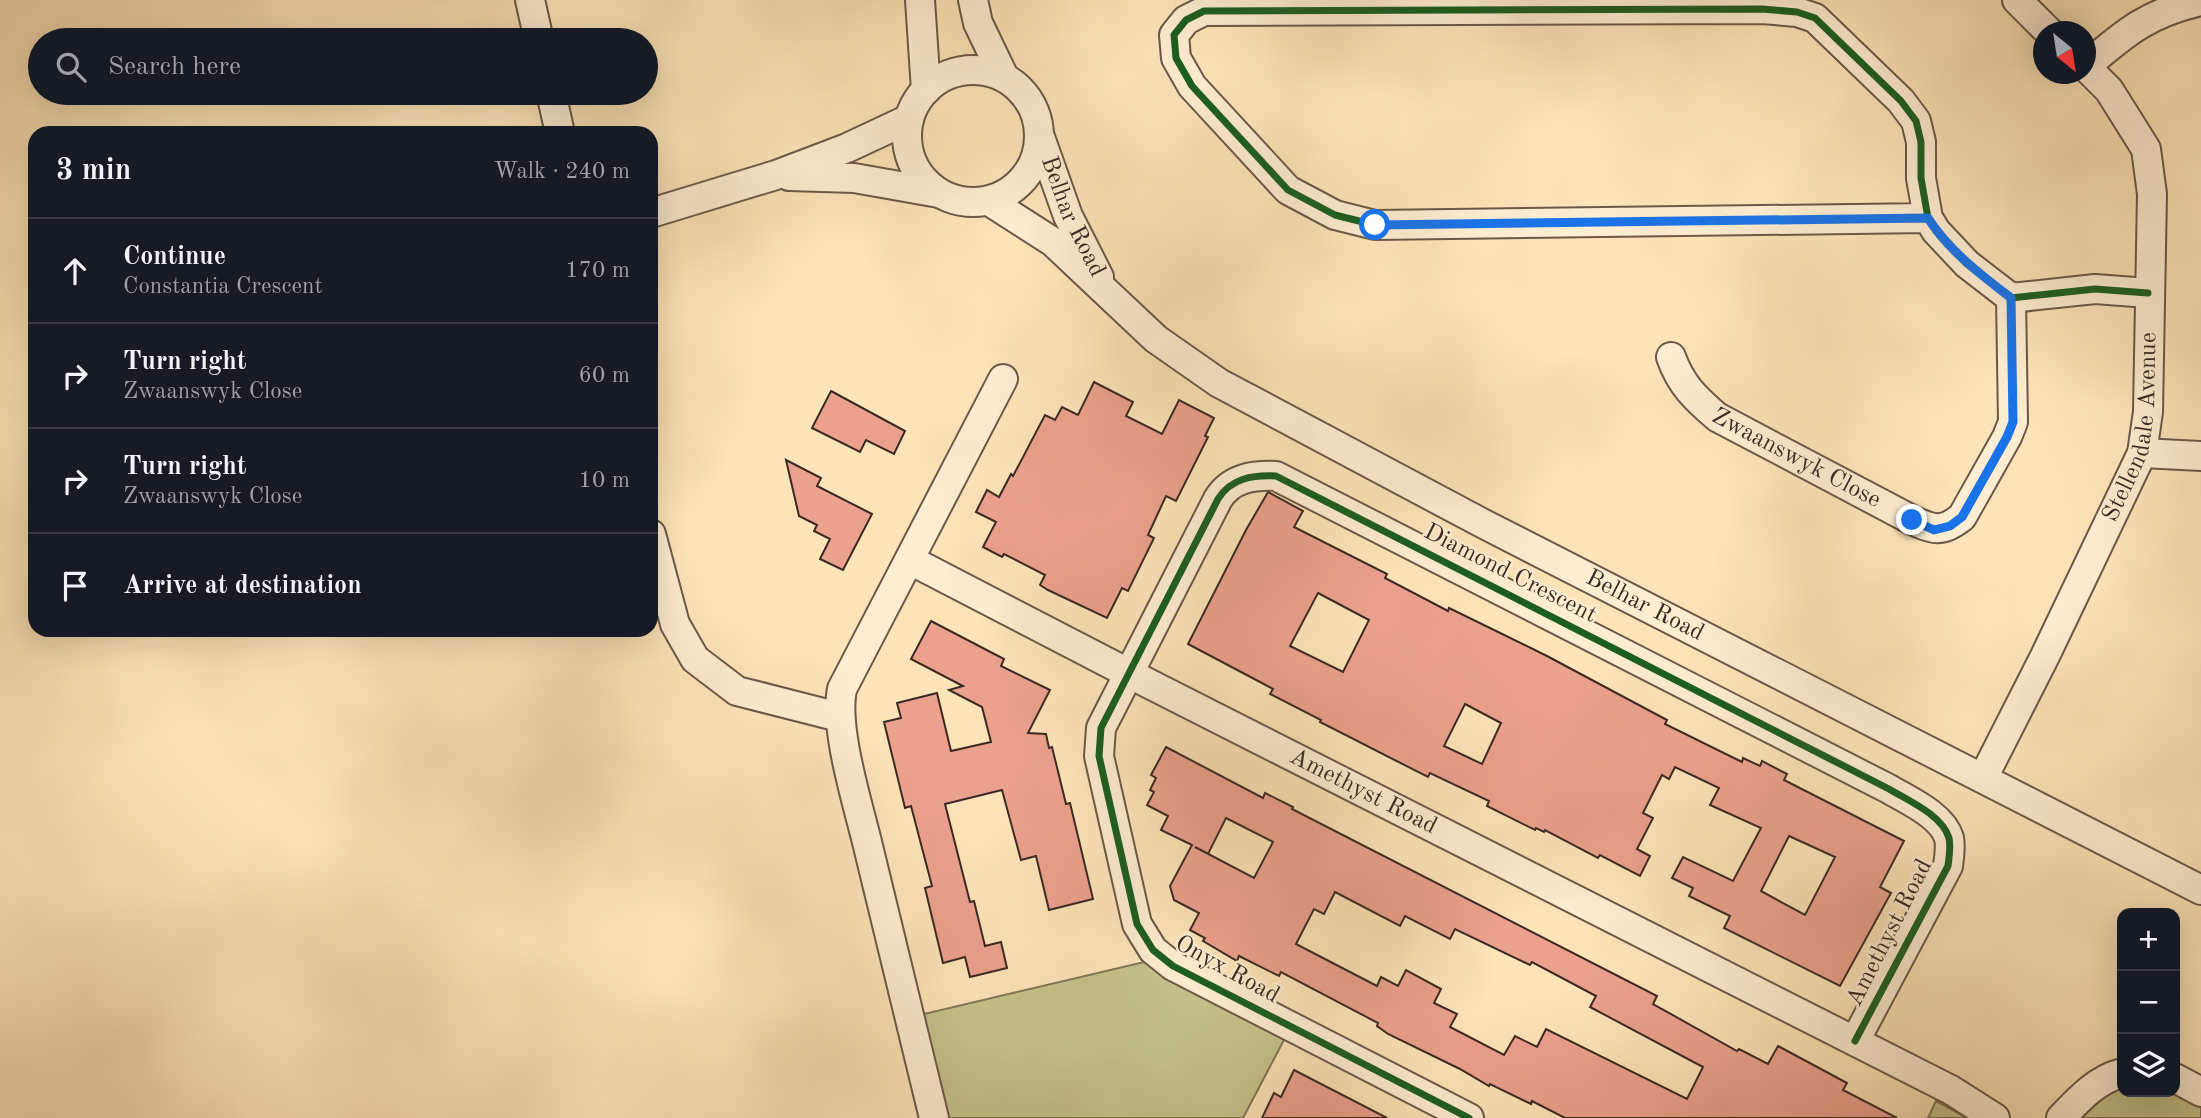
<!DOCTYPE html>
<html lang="en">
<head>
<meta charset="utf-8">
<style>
	:root { --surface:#171b24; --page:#20242c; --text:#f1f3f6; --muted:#9ea1a6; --line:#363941 }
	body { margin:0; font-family:"Old Standard TT",serif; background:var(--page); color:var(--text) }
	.controls { position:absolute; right:21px; bottom:21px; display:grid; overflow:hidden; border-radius:14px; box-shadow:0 7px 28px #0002 }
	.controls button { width:63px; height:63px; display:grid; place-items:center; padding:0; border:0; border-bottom:2px solid var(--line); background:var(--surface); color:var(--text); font:35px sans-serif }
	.compass { position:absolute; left:2033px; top:21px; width:63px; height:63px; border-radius:50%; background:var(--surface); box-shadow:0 7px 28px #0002; rotate:150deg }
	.stop { position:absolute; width:21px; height:21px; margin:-16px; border:5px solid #1a73e8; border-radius:50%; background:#fff }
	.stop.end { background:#1a73e8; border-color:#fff; box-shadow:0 2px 7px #0008 }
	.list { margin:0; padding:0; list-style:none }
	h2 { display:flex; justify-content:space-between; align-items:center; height:91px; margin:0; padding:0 28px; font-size:30px }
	h2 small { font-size:23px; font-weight:400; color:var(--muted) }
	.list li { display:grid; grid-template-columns:46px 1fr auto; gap:21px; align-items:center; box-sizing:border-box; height:105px; padding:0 28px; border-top:2px solid var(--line) }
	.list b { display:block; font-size:26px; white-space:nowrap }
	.list p { margin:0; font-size:23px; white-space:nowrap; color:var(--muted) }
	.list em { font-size:23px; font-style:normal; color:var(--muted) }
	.icon { flex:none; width:38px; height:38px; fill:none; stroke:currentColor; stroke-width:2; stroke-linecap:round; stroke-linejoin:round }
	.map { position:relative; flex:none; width:2201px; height:1118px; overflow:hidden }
	.search { position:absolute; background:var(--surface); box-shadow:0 7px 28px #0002; left:28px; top:28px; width:630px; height:77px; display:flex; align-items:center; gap:18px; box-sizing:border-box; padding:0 24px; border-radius:38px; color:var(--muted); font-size:26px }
	.panel { position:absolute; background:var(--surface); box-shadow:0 7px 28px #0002; left:28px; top:126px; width:630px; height:511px; border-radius:21px }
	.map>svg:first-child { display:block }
	.green { fill:#c5c28b; stroke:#807657; stroke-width:2 }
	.building { fill:#eca18e; stroke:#3a2923; stroke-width:2; fill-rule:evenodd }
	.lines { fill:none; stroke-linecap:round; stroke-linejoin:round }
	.minor-casing { stroke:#6b5848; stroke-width:32 }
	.minor { stroke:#feedd1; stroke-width:28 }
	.cycleway-casing { stroke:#feedd1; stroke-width:11 }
	.cycleway { stroke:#1b5e20; stroke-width:7 }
	.route { stroke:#1a73e8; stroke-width:9 }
	.labels { text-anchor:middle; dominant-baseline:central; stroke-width:5; stroke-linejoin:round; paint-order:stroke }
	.street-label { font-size:24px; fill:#3a2923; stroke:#feedd1 }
</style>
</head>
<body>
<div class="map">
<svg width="2201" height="1118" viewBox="0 0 2201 1118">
	<rect width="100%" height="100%" fill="#fde4b8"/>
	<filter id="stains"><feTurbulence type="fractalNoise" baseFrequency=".00286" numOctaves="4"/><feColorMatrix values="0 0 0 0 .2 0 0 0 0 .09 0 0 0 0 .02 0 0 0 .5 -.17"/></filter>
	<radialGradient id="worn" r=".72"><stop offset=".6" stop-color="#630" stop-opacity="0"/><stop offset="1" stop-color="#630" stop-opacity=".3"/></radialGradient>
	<g class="green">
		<path d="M1144 962 1161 974 1285 1038 1243 1118H945L920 1015Z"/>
		<path d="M2122 1081V1092H2174L2201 1106V1118H2079L2115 1084Z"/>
		<path d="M1936 1101 1967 1118H1928Z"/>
	</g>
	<g class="building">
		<path d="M1094 382 1133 402 1126 416 1162 434 1179 400 1214 418 1205 436 1208 437 1176 501 1166 496 1148 535 1154 538 1128 591 1122 588 1107 618 1048 590 1040 585 1045 575 1004 554 1002 557 983 547 996 522 976 512 987 490 999 497 1011 474 1013 476 1045 415 1055 420 1062 407 1078 415Z"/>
		<path d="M831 391 905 431 894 454 866 440 860 452 812 428Z"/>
		<path d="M786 460 821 478 817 486 872 514 843 570 820 559 830 539 814 531 817 525 799 516Z"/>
		<path d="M1268 492 1303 511 1294 527 1387 574 1385 578 1448 611 1449 608 1547 656 1667 720 1665 724 1742 762 1743 758 1760 766 1762 761 1787 774 1784 780 1904 841 1880 887 1891 893 1840 986 1724 928 1730 916 1689 896 1693 888 1672 878 1683 857 1733 881 1761 828 1710 805 1719 788 1675 767 1669 779 1662 775 1643 813 1653 818 1637 849 1650 856 1640 876 1600 855 1598 858 1545 830 1544 832 1536 828 1535 830 1487 806 1489 801 1430 773 1428 777 1320 722 1321 720 1270 694 1273 689 1260 682 1188 644 1246 530ZM1318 593 1369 620 1343 672 1290 646ZM1465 704 1501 723 1482 764 1444 746ZM1789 836 1835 857 1805 915 1761 891Z"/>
		<path d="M931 621 1004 659 1001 666 1050 690 1028 733 1046 734 1049 748 1052 747 1066 804 1070 803 1093 899 1049 910 1036 856 1021 860 1002 790 945 804 970 902 974 901 985 946 1001 942 1007 968 970 977 965 957 943 963 925 888 932 886 911 806 905 808 884 722 901 718 897 703 937 693 951 751 991 742 982 707 949 690 963 686 911 659Z"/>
		<path d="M1166 747 1263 798 1265 793 1293 807 1292 809 1657 996 1653 1004 1737 1051 1739 1049 1768 1064 1778 1046 1847 1083 1843 1090 1897 1118H1565L1532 1101 1531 1104 1490 1084 1489 1086 1460 1069 1388 1034 1377 1026 1378 1023 1281 972 1279 976 1239 956 1237 961 1203 941 1205 938 1190 930 1199 913 1174 900 1170 886 1192 845 1161 830 1168 816 1147 805 1154 792 1150 790 1156 778 1151 775ZM1226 818 1273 842 1254 878 1195 847 1208 854ZM1335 892 1400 926 1405 916 1450 939 1455 929 1530 965 1532 962 1596 996 1590 1007 1703 1067 1687 1099 1546 1029 1537 1047 1515 1036 1504 1055 1450 1027 1457 1014 1434 1003 1441 989 1406 970 1398 986 1381 977 1377 986 1296 944 1314 909 1324 914Z"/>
		<path d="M1294 1070 1387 1118H1262L1274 1093 1281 1097Z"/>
	</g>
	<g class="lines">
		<defs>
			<g id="minor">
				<path d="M530 0 539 40"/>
				<path d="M920 0 926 90"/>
				<path d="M973 0 978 23 1004 77"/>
				<path d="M2017 0 2049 32"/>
				<path d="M2086 66C2126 32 2148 13 2201 1"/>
				<circle cx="973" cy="136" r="66"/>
				<path d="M551 93 560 133"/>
				<path id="s1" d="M1040 137 1068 216 1099 277"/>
				<path d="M789 176 854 178 939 193"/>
				<path id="s2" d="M989 201 1053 242 1156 339 1219 383 1482 523 2201 890"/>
				<path d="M651 213 776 175 847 148 909 119"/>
				<path d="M1928 218 1375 225 1335 215 1288 190 1192 86 1176 58 1174 35 1186 20 1204 11 1762 9 1797 12 1815 18 1901 101 1916 121 1921 142V178L1928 218 1936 231 1967 264 2011 298 2095 289 2148 293"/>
				<path id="s3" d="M1671 357C1681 385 1695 398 1717 417L1912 520C1934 530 1942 533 1962 517L2007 437 2013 422 2011 298"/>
				<path d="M2142 453 2201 456"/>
				<path d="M651 534 675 624 695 659 737 691 839 717"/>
				<path id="s4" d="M910 560 1128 673 1951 1090 1995 1118"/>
				<path id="s5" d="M1983 778 2045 656 2142 453 2148 412 2152 194 2146 149 2109 90 2086 67"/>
				<path d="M2175 1078 2201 1092"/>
				<path d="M934 1118C911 1026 889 934 867 842 857 801 834 728 842 689L1003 379"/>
				<path d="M1469 1118 1173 966 1153 950 1137 924 1099 756 1101 728 1218 499C1231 478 1253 475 1276 476L1889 789C1909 801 1942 815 1949 838 1951 847 1949 858 1948 866L1855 1041"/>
				<path d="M2061 1118C2079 1099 2096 1080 2122 1073"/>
			</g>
		</defs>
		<use href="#minor" class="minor-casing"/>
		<use href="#minor" class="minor"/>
		<defs>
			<g id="cycleway">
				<path d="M1928 218 1375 225 1335 215 1288 190 1192 86 1176 58 1174 35 1186 20 1204 11 1762 9 1797 12 1815 18 1901 101 1916 121 1921 142V178L1928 218 1936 231 1967 264 2011 298 2095 289 2148 293"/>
				<path d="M1469 1118 1173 966 1153 950 1137 924 1099 756 1101 728 1218 499C1231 478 1253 475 1276 476L1889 789C1909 801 1942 815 1949 838 1951 847 1949 858 1948 866L1855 1041"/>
			</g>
		</defs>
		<use href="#cycleway" class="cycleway-casing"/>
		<use href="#cycleway" class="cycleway"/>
	</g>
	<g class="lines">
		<path class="route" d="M1375 225 1928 218C1949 251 1980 274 2011 298L2013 422 2007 437 1962 517 1950 526 1934 530 1912 520"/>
	</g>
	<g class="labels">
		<g class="street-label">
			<text stroke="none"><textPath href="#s1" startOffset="86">Belhar Road</textPath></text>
			<text stroke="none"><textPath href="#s5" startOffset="385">Stellendale Avenue</textPath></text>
			<text stroke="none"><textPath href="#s3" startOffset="166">Zwaanswyk Close</textPath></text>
			<text transform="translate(1510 574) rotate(27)">Diamond Crescent</text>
			<text stroke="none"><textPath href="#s2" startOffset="775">Belhar Road</textPath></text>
			<text stroke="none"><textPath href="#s4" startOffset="509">Amethyst Road</textPath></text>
			<text transform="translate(1890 933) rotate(-63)">Amethyst Road</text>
			<text transform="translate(1227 970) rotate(29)">Onyx Road</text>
		</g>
	</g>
	<rect width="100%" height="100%" filter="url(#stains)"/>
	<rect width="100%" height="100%" fill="url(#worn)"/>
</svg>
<div class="controls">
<button>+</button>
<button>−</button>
<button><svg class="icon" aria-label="layers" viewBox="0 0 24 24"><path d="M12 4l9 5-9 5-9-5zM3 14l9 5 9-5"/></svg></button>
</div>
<svg class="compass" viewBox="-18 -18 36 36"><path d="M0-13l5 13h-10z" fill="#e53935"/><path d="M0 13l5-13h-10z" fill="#9ea1a6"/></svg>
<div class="stop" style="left:1375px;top:225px"></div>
<div class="stop end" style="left:1912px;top:520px"></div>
<div class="search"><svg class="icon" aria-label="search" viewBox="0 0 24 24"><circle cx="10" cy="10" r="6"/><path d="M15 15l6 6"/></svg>Search here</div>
<section class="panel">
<h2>3 min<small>Walk · 240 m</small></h2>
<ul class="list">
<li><svg class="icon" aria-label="ahead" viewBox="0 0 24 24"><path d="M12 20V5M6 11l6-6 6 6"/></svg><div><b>Continue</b><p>Constantia Crescent</p></div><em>170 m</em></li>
<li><svg class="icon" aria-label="right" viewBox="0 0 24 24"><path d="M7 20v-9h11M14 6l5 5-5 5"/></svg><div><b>Turn right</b><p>Zwaanswyk Close</p></div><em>60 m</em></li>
<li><svg class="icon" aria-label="right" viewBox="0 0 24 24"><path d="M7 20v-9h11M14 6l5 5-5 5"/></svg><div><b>Turn right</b><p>Zwaanswyk Close</p></div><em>10 m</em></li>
<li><svg class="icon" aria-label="arrive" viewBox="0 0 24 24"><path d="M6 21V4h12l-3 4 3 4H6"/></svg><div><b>Arrive at destination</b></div></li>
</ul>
</section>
</div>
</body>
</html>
